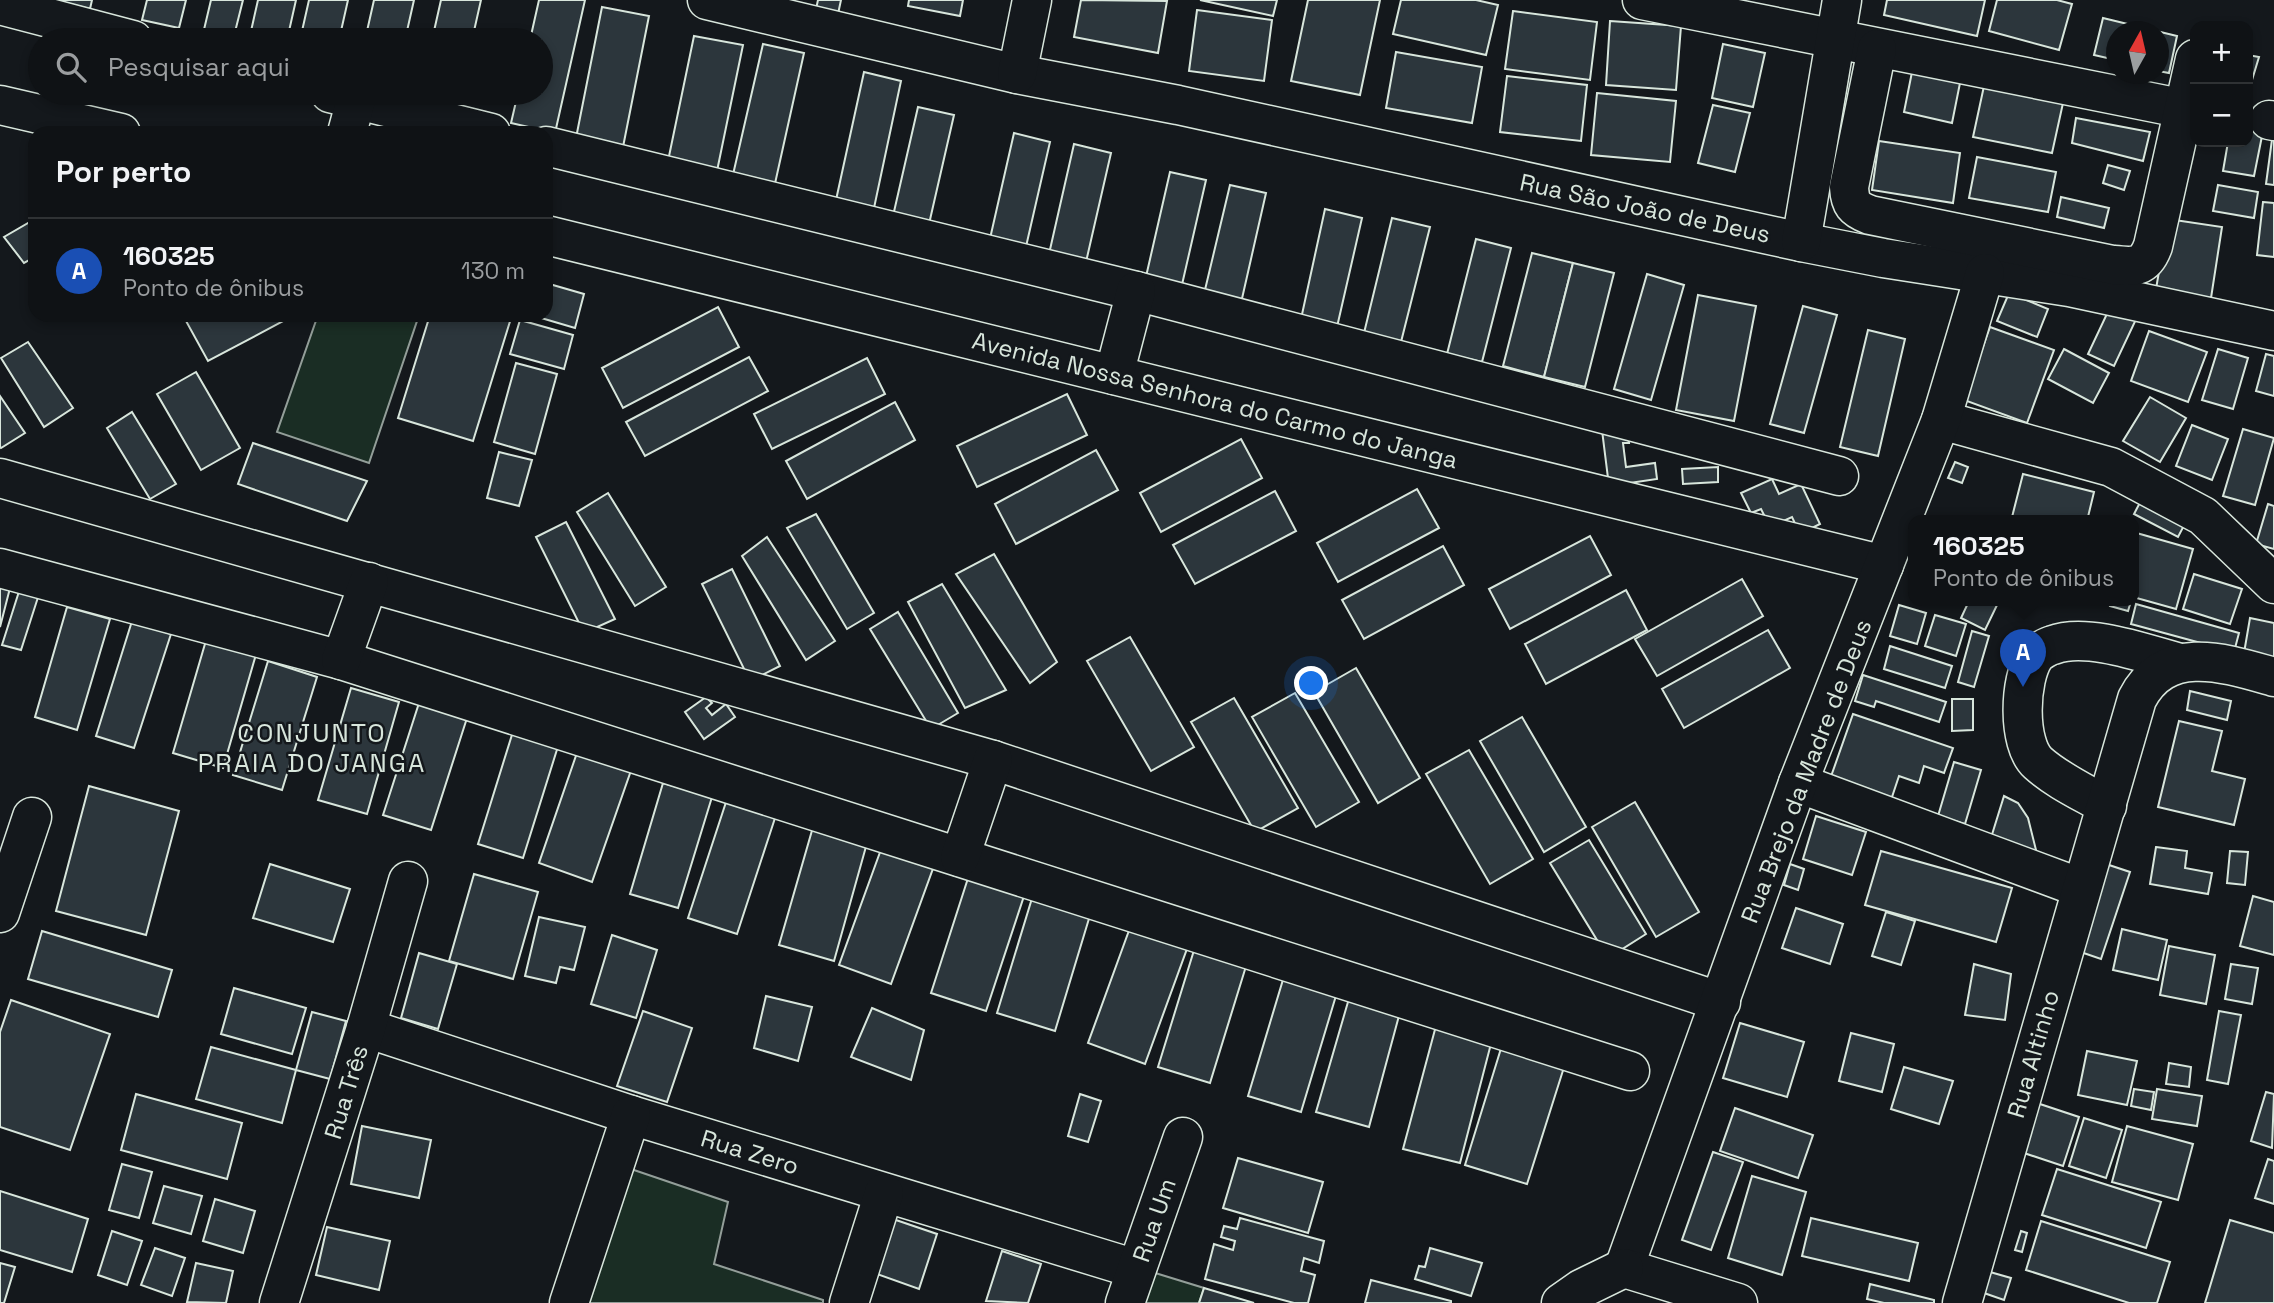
<!DOCTYPE html>
<html lang="pt">
<head>
<meta charset="utf-8">
<style>
	:root { --surface:#0f1215; --page:#1d2022; --text:#f1f3f6; --muted:#9b9ea0; --line:#2f3234; --accent:#d93025 }
	body { margin:0; font-family:"Space Grotesk",sans-serif; background:var(--page); color:var(--text) }
	.controls { position:absolute; right:21px; top:21px; display:grid; overflow:hidden; border-radius:14px; box-shadow:0 4px 10px #0003 }
	.controls button { width:63px; height:63px; display:grid; place-items:center; padding:0; border:0; border-bottom:2px solid var(--line); background:var(--surface); color:var(--text); font:35px sans-serif }
	.compass { position:absolute; left:2106px; top:21px; width:63px; height:63px; border-radius:50%; background:var(--surface); box-shadow:0 4px 10px #0003; rotate:8deg }
	.you { position:absolute; left:1312px; top:684px; width:24px; height:24px; margin:-18px; border:5px solid #fff; border-radius:50%; background:#1a73e8; box-shadow:0 0 0 10px #1a73e833 }
	.badge { display:grid; place-items:center; width:46px; height:46px; border-radius:50%; background:var(--accent); color:#fff; font-size:23px; font-weight:700 }
	.pin { position:absolute; translate:-50% -58px; filter:drop-shadow(0 2px 4px #0008) }
	.pin::after { content:''; position:absolute; top:37px; width:24px; height:21px; background:inherit; clip-path:polygon(0 0,100% 0,50% 100%) }
	.popup { position:absolute; left:1908px; top:515px; width:231px; height:91px; box-sizing:border-box; display:grid; place-content:center; border-radius:14px; background:var(--surface); filter:drop-shadow(0 2px 5px #0005); font-size:23px; white-space:nowrap; color:var(--muted) }
	.popup b { font-size:26px; color:var(--text) }
	.popup::after { content:''; position:absolute; left:50%; top:100%; margin-left:-14px; border:14px solid transparent; border-top-color:var(--surface) }
	.list { margin:0; padding:0; list-style:none }
	h2 { display:flex; justify-content:space-between; align-items:center; height:91px; margin:0; padding:0 28px; font-size:30px }
	h2 small { font-size:23px; font-weight:400; color:var(--muted) }
	.list li { display:grid; grid-template-columns:46px 1fr auto; gap:21px; align-items:center; box-sizing:border-box; height:105px; padding:0 28px; border-top:2px solid var(--line) }
	.list b { display:block; font-size:26px; white-space:nowrap }
	.list p { margin:0; font-size:23px; white-space:nowrap; color:var(--muted) }
	.list em { font-size:23px; font-style:normal; color:var(--muted) }
	.icon { flex:none; width:38px; height:38px; fill:none; stroke:currentColor; stroke-width:2; stroke-linecap:round; stroke-linejoin:round }
	.map { position:relative; flex:none; width:2274px; height:1303px; overflow:hidden }
	.search { position:absolute; background:var(--surface); box-shadow:0 4px 10px #0003; left:28px; top:28px; width:525px; height:77px; display:flex; align-items:center; gap:18px; box-sizing:border-box; padding:0 24px; border-radius:38px; color:var(--muted); font-size:26px }
	.panel { position:absolute; background:var(--surface); box-shadow:0 4px 10px #0003; left:28px; top:126px; width:525px; height:196px; border-radius:21px }
	.map>svg:first-child { display:block }
	.green { fill:#1a2d24; stroke:#939e99; stroke-width:2 }
	.building { fill:#2c363c; stroke:#d8e6dc; stroke-width:2 }
	.lines { fill:none; stroke-linecap:round; stroke-linejoin:round }
	.minor-casing { stroke:#d8e6dc; stroke-width:41 }
	.minor { stroke:#14181c; stroke-width:38 }
	.labels { text-anchor:middle; dominant-baseline:central; stroke-width:5; stroke-linejoin:round; paint-order:stroke }
	.street-label { font-size:24px; fill:#d8e6dc; stroke:#14181c }
	.neighbourhood-label { font-size:26px; letter-spacing:2px; fill:#d8e6dc; stroke:#14181c }
</style>
</head>
<body>
<div class="map">
<svg width="2274" height="1303" viewBox="0 0 2274 1303">
	<rect width="100%" height="100%" fill="#14181c"/>
	<g class="green">
		<path d="M318 315H400L417 321 369 463 277 432Z"/>
		<path d="M631 1169 728 1202 714 1264 823 1300V1303H587Z"/>
		<path d="M1152 1272 1204 1288 1199 1303H1142Z"/>
	</g>
	<g class="building">
		<path d="M54 0H92L90 9Z"/>
		<path d="M147 0H186L179 28 142 20Z"/>
		<path d="M211 0H243L233 40 202 38Z"/>
		<path d="M258 0H296L287 40H249Z"/>
		<path d="M309 0H348L339 40H300Z"/>
		<path d="M374 0H414L405 40H365Z"/>
		<path d="M441 0H481L472 40H432Z"/>
		<path d="M539 0H585L555 133 511 123 518 93H541V40H530Z"/>
		<path d="M818 0H841L838 14 816 9Z"/>
		<path d="M909 0H963L960 16 908 6Z"/>
		<path d="M1081 0 1167 1 1158 53 1074 37Z"/>
		<path d="M1200 0H1277L1273 16Z"/>
		<path d="M1308 0H1380L1360 95 1291 81Z"/>
		<path d="M1401 0H1476L1498 5 1486 55 1393 34Z"/>
		<path d="M1887 0H1985L1977 36 1884 15Z"/>
		<path d="M1997 0H2057L2072 4 2059 50 1989 31Z"/>
		<path d="M602 7 649 16 622 152 575 143Z"/>
		<path d="M1197 10 1272 20 1264 81 1189 71Z"/>
		<path d="M1513 11 1597 22 1590 80 1505 69Z"/>
		<path d="M2103 18 2177 36 2169 73 2158 71V32H2116V60L2094 55Z"/>
		<path d="M1610 21 1681 26 1676 90 1606 85Z"/>
		<path d="M694 36 743 45 717 171 668 161Z"/>
		<path d="M763 44 804 53 774 188 732 179Z"/>
		<path d="M1723 44 1765 53 1753 107 1712 98Z"/>
		<path d="M1396 52 1482 67 1472 123 1386 108Z"/>
		<path d="M2248 55 2259 57 2252 80H2248Z"/>
		<path d="M1913 67 1961 78 1952 123 1904 112Z"/>
		<path d="M864 72 901 81 874 208 836 200Z"/>
		<path d="M1507 76 1587 85 1581 141 1500 132Z"/>
		<path d="M1984 86 2063 103 2052 153 1973 137Z"/>
		<path d="M420 93H461L457 111 418 102Z"/>
		<path d="M1597 93 1676 101 1670 162 1591 155Z"/>
		<path d="M1713 105 1750 113 1735 172 1698 163Z"/>
		<path d="M918 107 954 115 929 224 893 216Z"/>
		<path d="M2076 118 2150 132 2143 161 2072 143Z"/>
		<path d="M2248 128 2263 131 2254 176 2223 171 2228 142H2248Z"/>
		<path d="M2273 132H2274V185L2266 184Z"/>
		<path d="M1014 133 1050 142 1025 251 989 243Z"/>
		<path d="M1879 141 1960 153 1953 203 1872 190Z"/>
		<path d="M1074 144 1111 153 1086 262 1049 254Z"/>
		<path d="M1977 157 2056 172 2048 212 1969 198Z"/>
		<path d="M2108 165 2130 171 2124 190 2103 183Z"/>
		<path d="M1170 172 1206 180 1181 289 1145 281Z"/>
		<path d="M1230 185 1266 193 1241 303 1204 294Z"/>
		<path d="M2218 185 2258 192 2254 218 2213 211Z"/>
		<path d="M2061 197 2109 208 2104 228 2057 217Z"/>
		<path d="M2263 202 2274 203V257L2257 255Z"/>
		<path d="M1325 209 1362 218 1337 327 1301 319Z"/>
		<path d="M1392 218 1430 227 1401 342 1364 333Z"/>
		<path d="M35 219V257L24 263 4 237Z"/>
		<path d="M2168 219 2222 227 2211 298 2156 289Z"/>
		<path d="M1476 239 1511 248 1482 362 1447 354Z"/>
		<path d="M1532 253 1573 263 1544 377 1503 366Z"/>
		<path d="M1573 263 1614 273 1585 387 1544 377Z"/>
		<path d="M1647 274 1684 285 1651 400 1614 389Z"/>
		<path d="M546 283 584 294 575 328 531 315H546Z"/>
		<path d="M2009 293 2048 309 2037 337 1997 321Z"/>
		<path d="M1698 295 1756 306 1734 421 1676 410Z"/>
		<path d="M2113 301 2139 313 2114 366 2088 354Z"/>
		<path d="M1803 306 1837 315 1804 433 1770 424Z"/>
		<path d="M718 307 739 347 623 408 602 368Z"/>
		<path d="M197 315H287L289 318 208 361 186 321Z"/>
		<path d="M430 315H512L473 441 398 418Z"/>
		<path d="M520 320 573 335 564 369 510 354Z"/>
		<path d="M1990 327 2054 350 2027 423 1964 400Z"/>
		<path d="M1868 330 1905 339 1878 456 1840 447Z"/>
		<path d="M2149 331 2207 352 2188 402 2131 381Z"/>
		<path d="M28 342 73 408 44 427 1 358Z"/>
		<path d="M2064 349 2109 373 2093 403 2048 379Z"/>
		<path d="M2218 349 2248 358 2233 409 2202 400Z"/>
		<path d="M2266 354 2274 356V396L2256 391Z"/>
		<path d="M749 357 768 391 645 456 626 422Z"/>
		<path d="M867 358 885 394 772 449 754 414Z"/>
		<path d="M516 363 557 374 535 454 494 442Z"/>
		<path d="M196 372 240 448 201 470 157 394Z"/>
		<path d="M1067 394 1087 435 977 487 957 446Z"/>
		<path d="M0 396 25 433 1 448 0 447Z"/>
		<path d="M2150 397 2186 418 2160 462 2123 441Z"/>
		<path d="M895 402 915 440 807 499 786 461Z"/>
		<path d="M132 412 176 484 150 499 107 428Z"/>
		<path d="M2192 425 2228 439 2212 480 2176 466Z"/>
		<path d="M1627 427 1629 443H1623L1626 467 1655 463 1657 479 1609 486 1602 430Z"/>
		<path d="M2243 429 2274 438 2255 505 2223 496Z"/>
		<path d="M1241 439 1262 478 1161 532 1140 493Z"/>
		<path d="M253 443 367 481 347 521 238 484Z"/>
		<path d="M1096 450 1118 490 1016 544 995 504Z"/>
		<path d="M499 452 532 460 519 506 487 498Z"/>
		<path d="M1955 462 1968 467 1962 483 1948 478Z"/>
		<path d="M1718 467V482L1683 484 1682 469Z"/>
		<path d="M2023 474 2094 492 2087 521H2011Z"/>
		<path d="M1772 479 1779 494 1801 484 1820 524 1800 534 1792 517 1770 527 1761 509 1751 513 1741 493Z"/>
		<path d="M1417 489 1439 528 1338 582 1317 543Z"/>
		<path d="M1275 491 1296 531 1195 584 1173 545Z"/>
		<path d="M2146 491 2190 514 2178 537 2134 514Z"/>
		<path d="M608 493 666 587 635 606 577 512Z"/>
		<path d="M2268 504 2274 506V549L2256 544Z"/>
		<path d="M816 514 874 613 847 629 787 528Z"/>
		<path d="M566 522 615 619 584 633 536 537Z"/>
		<path d="M2133 532 2193 549 2176 609 2133 597Z"/>
		<path d="M1590 536 1611 575 1510 629 1489 589Z"/>
		<path d="M767 537 835 641 806 660 742 556Z"/>
		<path d="M1443 546 1464 585 1364 639 1342 600Z"/>
		<path d="M994 554 1057 662 1030 683 956 574Z"/>
		<path d="M732 569 780 666 750 681 702 584Z"/>
		<path d="M2194 574 2242 589 2230 624 2183 609Z"/>
		<path d="M1742 579 1763 616 1657 676 1635 639Z"/>
		<path d="M22 582 41 588 21 650 2 645Z"/>
		<path d="M942 584 1006 690 965 708 908 602Z"/>
		<path d="M0 586 10 588 0 627Z"/>
		<path d="M1626 590 1647 630 1546 684 1525 644Z"/>
		<path d="M1969 601H1999L1985 630 1961 618Z"/>
		<path d="M2111 601H2131L2128 611 2110 606Z"/>
		<path d="M2136 604 2239 633 2234 652 2131 624Z"/>
		<path d="M1899 605 1926 613 1917 644 1890 636Z"/>
		<path d="M67 607 110 619 77 730 35 717Z"/>
		<path d="M898 612 958 713 931 729 870 629Z"/>
		<path d="M1935 615 1966 624 1956 656 1925 646Z"/>
		<path d="M2250 618 2274 623V658L2244 653Z"/>
		<path d="M132 621 171 634 134 748 96 736Z"/>
		<path d="M1768 630 1790 668 1684 728 1662 689Z"/>
		<path d="M1972 631 1989 636 1974 687 1958 682Z"/>
		<path d="M207 637 257 651 223 768 173 753Z"/>
		<path d="M1130 637 1194 747 1151 771 1087 661Z"/>
		<path d="M1890 646 1952 666 1945 688 1884 669Z"/>
		<path d="M268 661 317 677 282 790 233 775Z"/>
		<path d="M1356 668 1420 778 1378 803 1314 692Z"/>
		<path d="M1863 675 1946 702 1939 722 1876 701 1874 707 1855 701Z"/>
		<path d="M351 688 399 702 367 814 318 800Z"/>
		<path d="M2190 691 2231 701 2227 720 2187 710Z"/>
		<path d="M1295 693 1359 802 1316 827 1252 717Z"/>
		<path d="M706 697 712 703 706 708 712 715 726 704 735 717 704 739 685 712Z"/>
		<path d="M1234 698 1298 808 1255 832 1191 722Z"/>
		<path d="M1952 699H1973V730L1952 731Z"/>
		<path d="M419 703 467 718 431 830 383 815Z"/>
		<path d="M1853 714 1953 748 1944 773 1924 766 1919 783 1899 776 1889 806 1828 785Z"/>
		<path d="M1522 717 1586 827 1544 852 1480 741Z"/>
		<path d="M2179 721 2222 731 2212 771 2245 779 2234 825 2158 807Z"/>
		<path d="M515 725 560 740 523 858 478 844Z"/>
		<path d="M580 744 634 762 592 882 539 863Z"/>
		<path d="M1469 750 1533 859 1490 884 1426 774Z"/>
		<path d="M1954 762 1981 770 1965 824 1938 816Z"/>
		<path d="M663 783 712 797 678 908 630 894Z"/>
		<path d="M89 786 179 811 146 935 56 911Z"/>
		<path d="M728 796 777 812 737 934 688 918Z"/>
		<path d="M2004 796 2018 803 2028 818 2037 854 1990 841Z"/>
		<path d="M1635 802 1699 912 1656 937 1592 827Z"/>
		<path d="M1816 816 1866 832 1852 875 1803 859Z"/>
		<path d="M813 827 867 843 834 961 779 945Z"/>
		<path d="M1589 840 1646 934 1608 958 1550 863Z"/>
		<path d="M883 844 935 863 891 984 839 965Z"/>
		<path d="M2156 847 2187 851 2185 868 2212 873 2208 894 2150 884Z"/>
		<path d="M1881 851 2012 888 1996 942 1865 905Z"/>
		<path d="M2230 851 2248 852 2245 885 2227 883Z"/>
		<path d="M2100 862 2130 872 2101 959 2072 949Z"/>
		<path d="M270 864 350 889 333 942 253 918Z"/>
		<path d="M1790 864 1804 869 1798 890 1784 885Z"/>
		<path d="M970 872 1026 890 986 1011 931 993Z"/>
		<path d="M474 874 538 892 513 979 449 961Z"/>
		<path d="M1033 895 1091 912 1055 1031 997 1013Z"/>
		<path d="M2253 896 2274 902V955L2240 946Z"/>
		<path d="M1796 908 1843 924 1830 964 1782 948Z"/>
		<path d="M1886 912 1915 921 1901 965 1872 956Z"/>
		<path d="M539 917 585 927 574 970 560 967 556 983 525 976Z"/>
		<path d="M1131 925 1188 946 1145 1064 1088 1043Z"/>
		<path d="M2122 929 2167 940 2158 980 2113 970Z"/>
		<path d="M42 931 172 970 158 1017 28 979Z"/>
		<path d="M612 935 657 950 636 1018 591 1004Z"/>
		<path d="M2169 946 2215 955 2206 1004 2160 995Z"/>
		<path d="M1195 947 1247 963 1210 1083 1158 1067Z"/>
		<path d="M419 953 457 964 438 1029 401 1018Z"/>
		<path d="M1974 964 2011 974 2005 1020 1965 1015Z"/>
		<path d="M2231 964 2258 968 2252 1004 2225 999Z"/>
		<path d="M1285 973 1338 989 1301 1112 1248 1096Z"/>
		<path d="M234 988 306 1008 292 1054 221 1034Z"/>
		<path d="M1350 995 1400 1012 1369 1127 1316 1112Z"/>
		<path d="M766 996 812 1007 798 1061 754 1048Z"/>
		<path d="M11 1000 110 1034 70 1150 0 1127V1032Z"/>
		<path d="M872 1008 924 1030 911 1080 851 1057Z"/>
		<path d="M643 1011 692 1028 667 1102 617 1086Z"/>
		<path d="M2219 1011 2241 1015 2228 1084 2207 1080Z"/>
		<path d="M312 1012 346 1021 330 1079 296 1070Z"/>
		<path d="M1437 1022 1493 1036 1460 1163 1403 1149Z"/>
		<path d="M1740 1023 1804 1042 1787 1097 1723 1078Z"/>
		<path d="M1851 1033 1894 1044 1882 1092 1839 1081Z"/>
		<path d="M1503 1042 1566 1061 1527 1184 1465 1165Z"/>
		<path d="M211 1047 296 1070 282 1123 196 1099Z"/>
		<path d="M2087 1051 2137 1061 2127 1105 2078 1095Z"/>
		<path d="M2169 1063 2191 1067 2189 1087 2166 1084Z"/>
		<path d="M1904 1067 1953 1081 1939 1124 1891 1109Z"/>
		<path d="M2134 1089 2154 1092 2151 1110 2131 1106Z"/>
		<path d="M2157 1089 2202 1096 2197 1126 2152 1119Z"/>
		<path d="M2266 1092 2274 1094 2272 1148 2251 1141Z"/>
		<path d="M136 1094 242 1123 227 1179 121 1150Z"/>
		<path d="M1080 1094 1101 1101 1088 1142 1068 1136Z"/>
		<path d="M2031 1101 2079 1117 2063 1166 2015 1150Z"/>
		<path d="M1735 1108 1813 1135 1798 1178 1720 1151Z"/>
		<path d="M2084 1118 2122 1130 2106 1178 2069 1166Z"/>
		<path d="M362 1126 431 1140 419 1198 351 1184Z"/>
		<path d="M2127 1126 2193 1144 2178 1200 2112 1182Z"/>
		<path d="M1713 1152 1743 1162 1711 1250 1682 1240Z"/>
		<path d="M1238 1158 1323 1182 1308 1233 1223 1208Z"/>
		<path d="M2268 1159 2274 1161V1204L2255 1198Z"/>
		<path d="M122 1164 152 1172 139 1218 109 1210Z"/>
		<path d="M2057 1169 2161 1202 2146 1248 2042 1215Z"/>
		<path d="M1752 1176 1806 1192 1782 1275 1728 1258Z"/>
		<path d="M164 1186 202 1196 191 1234 153 1223Z"/>
		<path d="M0 1191 88 1219 72 1272 0 1250Z"/>
		<path d="M215 1199 255 1211 243 1253 203 1241Z"/>
		<path d="M1240 1218 1324 1241 1319 1263 1304 1258 1301 1271 1315 1275 1308 1303H1294L1205 1279 1214 1244 1233 1250 1235 1241 1221 1237 1224 1226 1237 1229Z"/>
		<path d="M1811 1218 1918 1243 1909 1281 1802 1256Z"/>
		<path d="M893 1219 937 1234 919 1289 874 1273Z"/>
		<path d="M2230 1220 2274 1233V1303H2205Z"/>
		<path d="M2041 1221 2170 1262 2157 1303H2129L2026 1270Z"/>
		<path d="M327 1227 390 1241 379 1290 316 1275Z"/>
		<path d="M112 1231 142 1241 127 1285 98 1275Z"/>
		<path d="M2021 1231 2027 1233 2022 1252 2015 1250Z"/>
		<path d="M155 1248 185 1258 172 1296 141 1285Z"/>
		<path d="M1430 1248 1482 1263 1471 1296 1415 1279 1419 1266 1425 1267Z"/>
		<path d="M1002 1251 1041 1264 1028 1303 986 1301Z"/>
		<path d="M0 1263 15 1267 4 1303H0Z"/>
		<path d="M196 1263 233 1271 226 1303 187 1302Z"/>
		<path d="M1990 1272 2011 1278 2004 1300 1984 1293Z"/>
		<path d="M1371 1280 1451 1301V1303H1365Z"/>
		<path d="M1870 1284 1934 1300V1303H1884L1867 1299Z"/>
		<path d="M1204 1288 1254 1303H1199Z"/>
	</g>
	<g class="lines">
		<defs>
			<g id="minor">
				<path d="M707 0 1017 74 1178 105 1801 242 1883 258 2069 287 2274 331"/>
				<path d="M1642 0 2185 109"/>
				<path d="M0 5 133 40"/>
				<path d="M1877 49 1849 187C1850 204 1854 209 1870 215L2113 265C2135 267 2145 268 2153 246L2195 59"/>
				<path d="M1017 74 1032 0"/>
				<path d="M330 93 491 133"/>
				<path d="M0 105 121 133"/>
				<path d="M2269 120 2274 121"/>
				<path d="M347 133 356 100"/>
				<path d="M546 146 1136 291 1839 476"/>
				<path d="M546 235 1884 565"/>
				<path d="M1801 242 1842 0"/>
				<path d="M1114 375 1136 291"/>
				<path d="M1941 420 2111 467 2203 516 2274 584"/>
				<path d="M0 478 993 760 1721 1002"/>
				<path d="M0 568 341 660 1630 1071"/>
				<path d="M341 660 369 582"/>
				<path d="M1798 783 2081 888"/>
				<path d="M2107 806C2085 793 2058 781 2038 763 2017 744 2019 679 2035 656 2038 652 2048 646 2053 645 2087 632 2146 654 2180 663"/>
				<path d="M960 857 993 760"/>
				<path d="M0 913 32 817"/>
				<path d="M366 1028 631 1115 1136 1269"/>
				<path d="M1624 1268 1798 783 1941 420 1985 273"/>
				<path d="M1624 1268 1738 1303"/>
				<path d="M279 1303 366 1028 408 881"/>
				<path d="M569 1303 631 1115"/>
				<path d="M849 1303 884 1193"/>
				<path d="M1125 1303 1183 1137"/>
				<path d="M1561 1303 1581 1289 1624 1268"/>
				<path d="M1962 1303 2137 699C2166 643 2225 663 2274 677"/>
			</g>
		</defs>
		<use href="#minor" class="minor-casing"/>
		<use href="#minor" class="minor"/>
	</g>
	<g class="labels">
		<g class="street-label">
			<text transform="translate(1645 208) rotate(12)">Rua São João de Deus</text>
			<text transform="translate(1215 400) rotate(14)">Avenida Nossa Senhora do Carmo do Janga</text>
			<text transform="translate(1806 771) rotate(-69)">Rua Brejo da Madre de Deus</text>
			<text transform="translate(2033 1054) rotate(-74)">Rua Altinho</text>
			<text transform="translate(346 1092) rotate(-73)">Rua Três</text>
			<text transform="translate(750 1152) rotate(17)">Rua Zero</text>
			<text transform="translate(1154 1220) rotate(-71)">Rua Um</text>
		</g>
		<g class="neighbourhood-label">
			<text x="312" y="733">CONJUNTO<tspan x="312" dy="30">PRAIA DO JANGA</tspan></text>
		</g>
	</g>
</svg>
<div class="controls">
<button>+</button>
<button>−</button>
</div>
<svg class="compass" viewBox="-18 -18 36 36"><path d="M0-13l5 13h-10z" fill="#e53935"/><path d="M0 13l5-13h-10z" fill="#9b9ea0"/></svg>
<div class="you"></div>
<div class="pin badge" style="left:2023px;top:687px;background:#1a4fb4">A</div>
<div class="popup"><b>160325</b>Ponto de ônibus</div>
<div class="search"><svg class="icon" aria-label="search" viewBox="0 0 24 24"><circle cx="10" cy="10" r="6"/><path d="M15 15l6 6"/></svg>Pesquisar aqui</div>
<section class="panel">
<h2>Por perto<small></small></h2>
<ul class="list">
<li><span class="badge" style="background:#1a4fb4">A</span><div><b>160325</b><p>Ponto de ônibus</p></div><em>130 m</em></li>
</ul>
</section>
</div>
</body>
</html>
